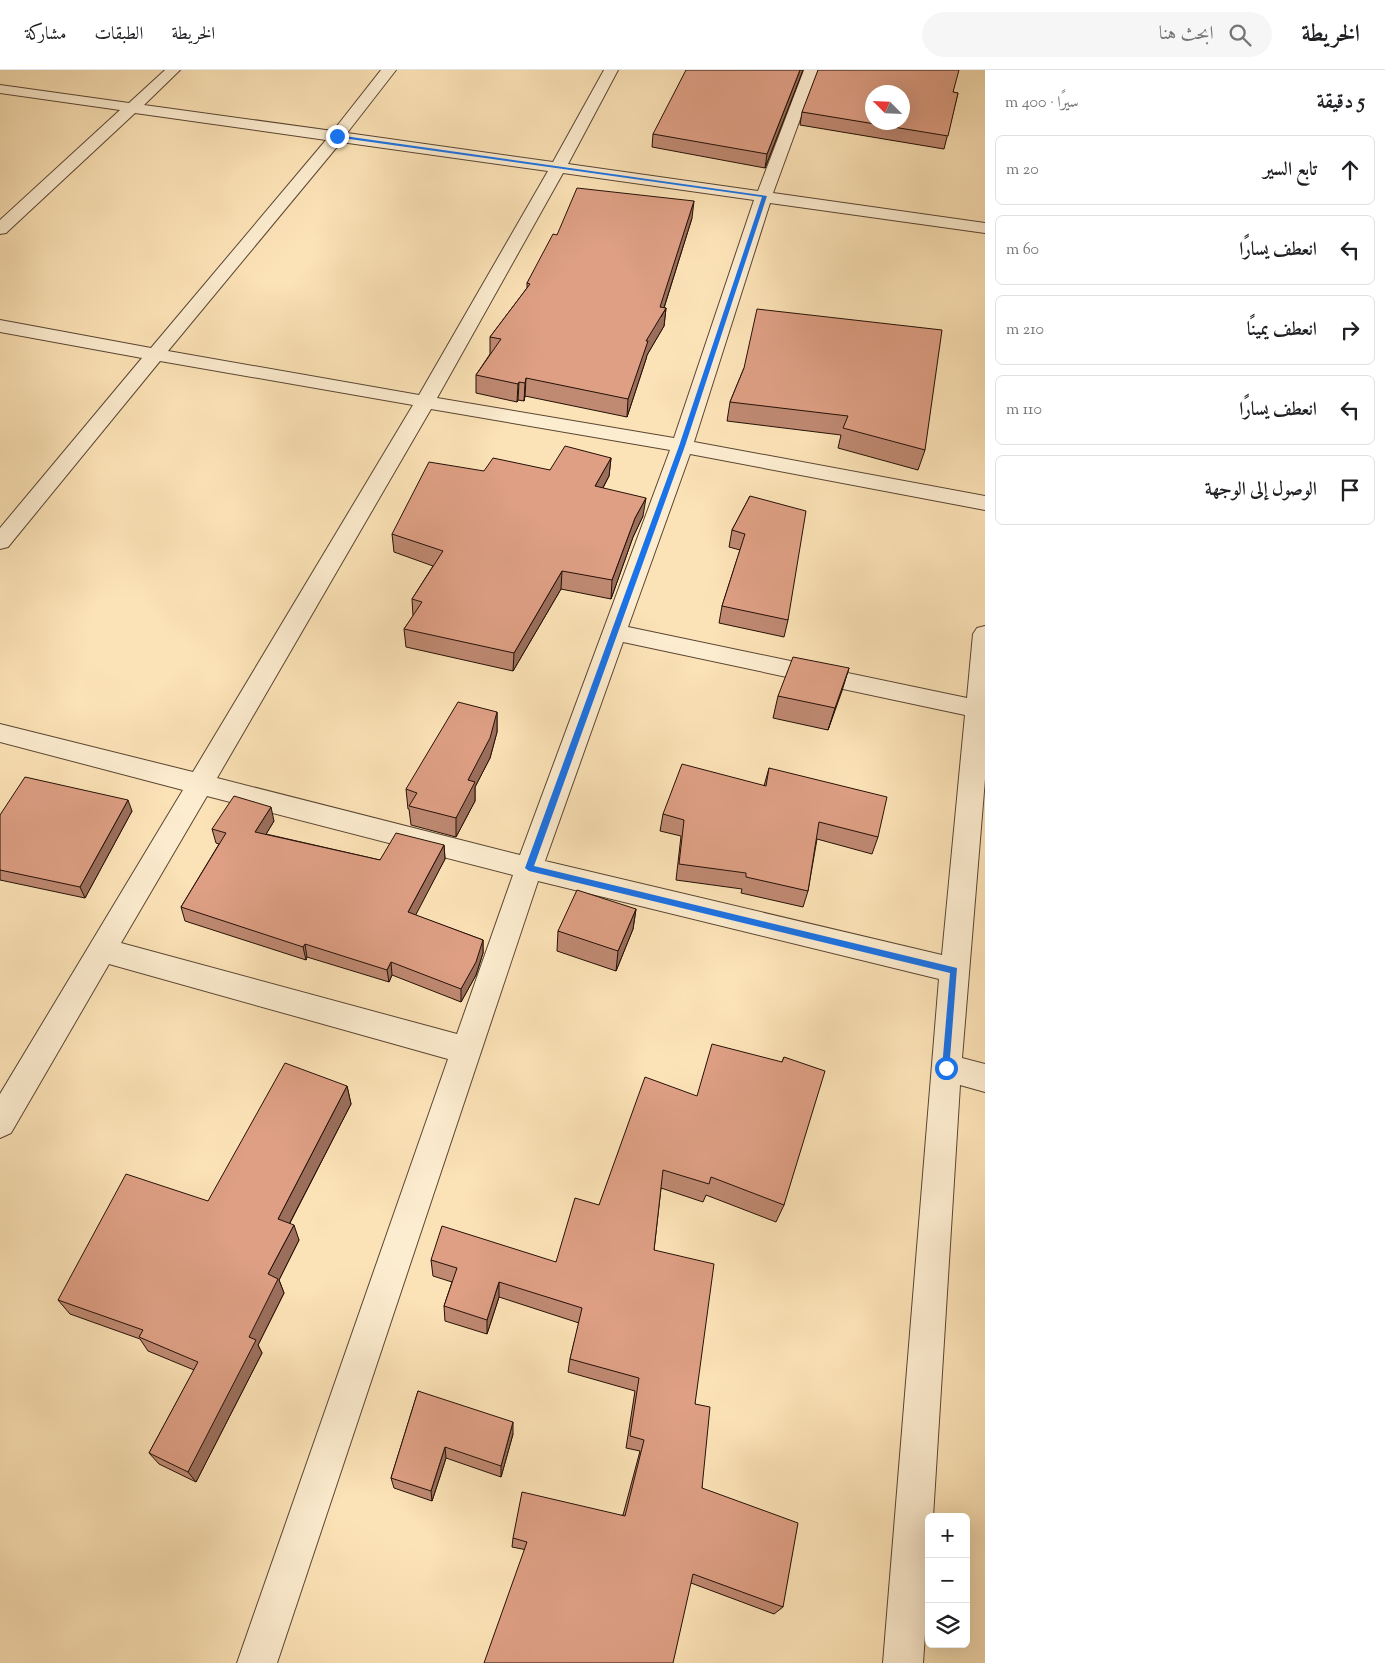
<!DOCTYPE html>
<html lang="ar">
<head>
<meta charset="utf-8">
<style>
	:root { --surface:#fff; --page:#f6f6f6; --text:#202124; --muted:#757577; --line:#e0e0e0 }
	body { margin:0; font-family:"Sorts Mill Goudy",Amiri,serif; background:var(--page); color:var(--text); direction:rtl }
	.controls { position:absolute; right:15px; bottom:15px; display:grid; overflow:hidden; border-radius:8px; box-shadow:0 5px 20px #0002 }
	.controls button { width:45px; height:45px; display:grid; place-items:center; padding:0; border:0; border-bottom:1px solid var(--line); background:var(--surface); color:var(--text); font:25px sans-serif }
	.compass { position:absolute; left:865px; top:15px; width:45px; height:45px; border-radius:50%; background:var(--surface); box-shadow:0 5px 20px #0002; rotate:294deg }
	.stop { position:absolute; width:15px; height:15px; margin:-11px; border:4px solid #1a73e8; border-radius:50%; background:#fff }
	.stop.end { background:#1a73e8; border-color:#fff; box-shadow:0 1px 5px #0008 }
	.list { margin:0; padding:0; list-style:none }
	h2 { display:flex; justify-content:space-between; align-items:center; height:65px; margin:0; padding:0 20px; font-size:21px }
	h2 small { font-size:16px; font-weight:400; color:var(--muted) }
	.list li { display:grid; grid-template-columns:32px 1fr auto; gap:15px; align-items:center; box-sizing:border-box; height:70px; margin:0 10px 10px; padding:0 10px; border:1px solid var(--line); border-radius:8px }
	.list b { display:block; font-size:19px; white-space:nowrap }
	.list em { font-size:16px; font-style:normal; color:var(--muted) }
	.icon { flex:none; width:28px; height:28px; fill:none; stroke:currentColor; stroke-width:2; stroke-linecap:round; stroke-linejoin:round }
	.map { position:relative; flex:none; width:985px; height:1593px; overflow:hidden; direction:ltr }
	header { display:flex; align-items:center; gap:30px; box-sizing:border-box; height:70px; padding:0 25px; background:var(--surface); border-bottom:1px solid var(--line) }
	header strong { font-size:24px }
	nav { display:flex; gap:28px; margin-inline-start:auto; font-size:18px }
	.search { width:350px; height:45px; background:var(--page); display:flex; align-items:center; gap:12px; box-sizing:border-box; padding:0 18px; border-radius:28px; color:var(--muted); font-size:19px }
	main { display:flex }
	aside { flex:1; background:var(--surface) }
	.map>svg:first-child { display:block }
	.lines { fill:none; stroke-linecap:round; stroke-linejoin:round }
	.minor-casing { stroke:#5a4532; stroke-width:2 }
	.minor { fill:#fdedd0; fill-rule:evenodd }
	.wall { fill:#bf8972; stroke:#241006 }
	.shaded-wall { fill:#9b6f5c; stroke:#241006 }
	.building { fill:#de9f84; stroke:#241006; fill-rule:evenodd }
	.route { fill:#1a73e8 }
</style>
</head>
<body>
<header>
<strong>الخريطة</strong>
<div class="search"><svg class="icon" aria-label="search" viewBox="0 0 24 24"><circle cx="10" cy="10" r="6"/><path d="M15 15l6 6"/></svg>ابحث هنا</div>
<nav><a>الخريطة</a><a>الطبقات</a><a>مشاركة</a></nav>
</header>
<main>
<aside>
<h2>5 دقيقة<small>سيرًا · 400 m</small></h2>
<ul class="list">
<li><svg class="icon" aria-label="ahead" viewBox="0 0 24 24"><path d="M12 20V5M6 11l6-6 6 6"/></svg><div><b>تابع السير</b></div><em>20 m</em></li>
<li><svg class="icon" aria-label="left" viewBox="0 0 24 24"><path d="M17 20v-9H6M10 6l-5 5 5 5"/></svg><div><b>انعطف يسارًا</b></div><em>60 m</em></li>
<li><svg class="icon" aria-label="right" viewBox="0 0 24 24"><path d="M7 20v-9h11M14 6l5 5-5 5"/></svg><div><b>انعطف يمينًا</b></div><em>210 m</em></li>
<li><svg class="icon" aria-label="left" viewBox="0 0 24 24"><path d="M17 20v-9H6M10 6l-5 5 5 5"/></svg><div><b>انعطف يسارًا</b></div><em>110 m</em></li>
<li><svg class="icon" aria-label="arrive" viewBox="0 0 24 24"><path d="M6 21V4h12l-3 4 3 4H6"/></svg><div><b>الوصول إلى الوجهة</b></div></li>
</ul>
</aside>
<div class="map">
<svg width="985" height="1593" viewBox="0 0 985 1593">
	<rect width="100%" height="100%" fill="#fce3b7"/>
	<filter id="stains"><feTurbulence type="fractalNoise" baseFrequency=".004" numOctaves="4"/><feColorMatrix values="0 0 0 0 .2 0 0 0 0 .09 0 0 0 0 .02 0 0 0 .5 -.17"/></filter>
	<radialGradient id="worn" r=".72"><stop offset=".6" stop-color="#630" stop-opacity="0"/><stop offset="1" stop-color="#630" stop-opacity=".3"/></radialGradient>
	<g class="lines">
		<defs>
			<path id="minor" d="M165 0H180L144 35 333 61 381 0H396L347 63 553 92 604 0H618L568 94 758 121 804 0H818L773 123 985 153V163L770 133 694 372 985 426V440L690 384 628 557 967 628 973 564 977 558 985 556V709L962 988 985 994V1022L960 1015 933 1447H929V1507L923 1593H883L939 909 538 811 277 1593H237L448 989 109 894 11 1063 0 1068V1024L183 720 0 672V654L193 702 413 335 160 291 8 477 0 479V458L142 288 0 262V250L151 278 326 70 135 43 6 163 0 164V150L120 40 0 23V15L129 33ZM341 72 548 101 419 325 168 281ZM563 103 754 130 674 368 437 328ZM431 339 670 380 520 785 217 708ZM623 572 965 645 942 885 545 791ZM207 726 513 805 457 964 121 873Z"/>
		</defs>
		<use href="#minor" class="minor-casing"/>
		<use href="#minor" class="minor"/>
	</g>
	<g class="wall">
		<path d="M803 0 765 98 652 77 653 64Z"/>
		<path d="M953 22 958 23 944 79 800 55 802 42Z"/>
		<path d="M692 148 664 238H666L664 256 647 285 646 289 627 347 525 326 524 331 518 330 517 332 476 323V305L490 284V267L527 218V213L557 165Z"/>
		<path d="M744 298 925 380 918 400 838 378 841 365 727 351 730 332Z"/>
		<path d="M611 388 609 406 603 418 643 446 633 467 611 529 561 519 513 601 406 577 404 559 413 546 412 529 433 496 394 482 392 464 550 400Z"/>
		<path d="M750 426 788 550 784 567 719 553 722 536 740 480 729 477 732 460Z"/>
		<path d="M849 598 828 660 773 648 778 626Z"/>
		<path d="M497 642V662L490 688 475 717V731L456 767 411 755 409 739H408L406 719Z"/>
		<path d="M769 698 878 767 872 784 817 769 808 821 803 837 741 823 742 819 676 810 681 766 660 761 663 744 764 716Z"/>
		<path d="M132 741 85 828 0 810V745Z"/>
		<path d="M274 751 266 764 380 790 444 775 445 789 415 845 483 870V883L476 905 461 932 392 905 389 912 307 887 306 890 185 851 181 837 219 774 216 773 212 759Z"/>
		<path d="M636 839 633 859 616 901 557 881 558 861Z"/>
		<path d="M784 987V1135L776 1152 706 1125 703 1132 661 1118 654 1180 695 1334 702 1418 783 1537 774 1544 691 1513 512 1477 513 1468 623 1445 640 1381 626 1378 635 1321 568 1302 570 1289 579 1253 499 1227 487 1264 445 1251 444 1236 452 1212 433 1206 431 1190 556 1192 599 1135 697 1026 782 992Z"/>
		<path d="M347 1016 351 1034 290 1153 299 1170 279 1210 284 1223 258 1275 262 1283 196 1412 159 1394 149 1383 194 1300 148 1281 140 1269 70 1244 58 1230 208 1131Z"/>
		<path d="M418 1321 513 1364 501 1407 446 1388 432 1431 394 1418 391 1408Z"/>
	</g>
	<g class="shaded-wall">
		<path d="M800 0H803L765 98 767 84Z"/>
		<path d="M694 131 692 148 661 247 666 238 664 256 647 285 646 289 627 347 628 329 646 271Z"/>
		<path d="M526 308 525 326 524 331 525 313Z"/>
		<path d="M519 312 518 330 517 332 518 314Z"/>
		<path d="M611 388 609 406 594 434 595 416Z"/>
		<path d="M646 428 643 446 633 467 611 529 612 510 635 448Z"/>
		<path d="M562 501 561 519 513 601 514 583Z"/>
		<path d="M849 598 842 621 828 660 835 638Z"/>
		<path d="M497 642V662L490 688 475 717V731L456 767V748L468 710Z"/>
		<path d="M128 730 132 741 85 828 80 817Z"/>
		<path d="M271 737 274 751 259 776 255 762Z"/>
		<path d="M444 775 445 789 410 856 408 842Z"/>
		<path d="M636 839 633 859 616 901 618 881Z"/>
		<path d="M483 870V883L476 905 461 932V919Z"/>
		<path d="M305 874 307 887 306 890 303 877Z"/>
		<path d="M391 892 392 905 389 912 387 900Z"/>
		<path d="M347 1016 351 1034 284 1164 278 1149Z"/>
		<path d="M294 1155 299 1170 279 1210 284 1223 258 1275 262 1283 196 1412 188 1402 249 1267 268 1204Z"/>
		<path d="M499 1212V1227L487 1264V1250Z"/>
		<path d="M513 1352V1364L501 1407V1396Z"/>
		<path d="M445 1377 446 1388 432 1431 431 1421Z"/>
	</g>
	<g class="building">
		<path d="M686 0H800L767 84 653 64Z"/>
		<path d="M818 0H959L953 22 958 23 948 66 802 42ZM872 22H902V52H872Z"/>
		<path d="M577 118 694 131 660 237 666 238 646 271H648L628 329 526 308 525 313 519 312 518 314 476 305 501 269 490 267 530 214 527 213 553 164 557 165Z"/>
		<path d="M757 239 942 260 925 380 843 358 848 346 730 332 744 298Z"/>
		<path d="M565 376 611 388 595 416 646 428 635 448 612 510 562 501 514 583 404 559 422 532 412 529 443 481 392 464 429 392 484 401 493 388 550 400Z"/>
		<path d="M750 426 806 441 788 550 722 536 745 464 732 460Z"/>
		<path d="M793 587 849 598 835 638 778 626Z"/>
		<path d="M458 632 497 642 490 668 468 710 475 712 456 748 409 736 417 723 406 719Z"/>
		<path d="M682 694 766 716 769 698 887 727 878 767 819 752 808 821 746 807V803L679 794 684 750 663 744Z"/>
		<path d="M25 707 128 730 80 817 0 800V745Z"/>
		<path d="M234 726 271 737 255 762 380 790 396 763 444 775 408 842 483 870 476 892 461 919 391 892 387 900 305 874 303 877 181 837 226 763 212 759Z"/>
		<path d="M577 820 636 839 618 881 558 861Z"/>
		<path d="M712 974 782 992 784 987 825 1001 784 1135 711 1107 709 1114 663 1100 654 1180 714 1194 695 1334 710 1337 702 1418 798 1453 783 1537 693 1504 673 1593H484L527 1472 513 1468 522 1422 625 1446 644 1370 630 1366 639 1308 570 1289 582 1238 499 1212 487 1250 444 1236 457 1198 431 1190 442 1156 556 1192 575 1128 599 1135 645 1007 697 1026Z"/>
		<path d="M285 993 347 1016 278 1149 294 1155 268 1204 278 1209 249 1267 256 1270 188 1402 149 1383 198 1292 139 1267 143 1260 58 1230 126 1104 208 1131Z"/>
		<path d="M418 1321 513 1352 501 1396 445 1377 431 1421 391 1408Z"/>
	</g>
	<path class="route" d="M337 65 767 126 685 376 534 796 957 898 949 1001 946 1002 942 998 950 903 529 801 525 798 679 376 762 127 335 67Z"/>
	<rect width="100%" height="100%" filter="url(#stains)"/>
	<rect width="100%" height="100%" fill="url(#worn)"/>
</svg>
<div class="controls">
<button>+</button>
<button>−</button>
<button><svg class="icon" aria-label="layers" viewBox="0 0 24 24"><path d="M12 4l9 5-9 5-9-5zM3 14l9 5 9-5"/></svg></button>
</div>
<svg class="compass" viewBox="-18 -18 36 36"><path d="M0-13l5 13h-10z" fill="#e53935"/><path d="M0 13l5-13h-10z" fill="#757577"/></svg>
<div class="stop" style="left:946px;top:998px"></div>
<div class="stop end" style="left:337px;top:66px"></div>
</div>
</main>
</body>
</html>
